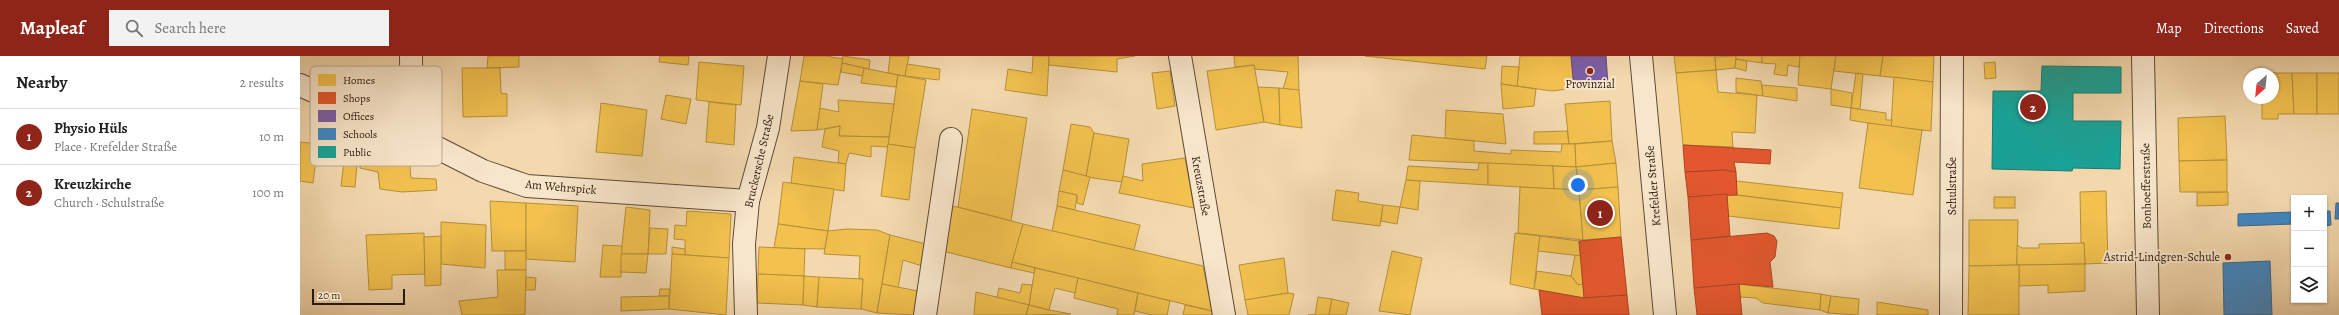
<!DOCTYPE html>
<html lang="en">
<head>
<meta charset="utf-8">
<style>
	:root { --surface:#fff; --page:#f2f2f2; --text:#222; --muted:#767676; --line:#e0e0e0; --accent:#8f2418 }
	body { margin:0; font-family:Alegreya,serif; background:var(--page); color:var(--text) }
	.controls { position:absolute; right:12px; bottom:12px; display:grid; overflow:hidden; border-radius:0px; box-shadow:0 1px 3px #0004 }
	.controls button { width:36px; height:36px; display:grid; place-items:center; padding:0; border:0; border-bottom:1px solid var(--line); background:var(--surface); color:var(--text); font:20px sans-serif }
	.compass { position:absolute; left:1943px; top:12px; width:36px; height:36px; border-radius:50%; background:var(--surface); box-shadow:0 1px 3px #0004; rotate:207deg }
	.scale { position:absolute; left:12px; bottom:10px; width:93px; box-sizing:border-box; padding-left:4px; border:2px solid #2b1a0e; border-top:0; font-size:11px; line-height:14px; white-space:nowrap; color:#2b1a0e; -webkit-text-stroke:3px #f8e6cb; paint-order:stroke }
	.you { position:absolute; left:1278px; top:129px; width:14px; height:14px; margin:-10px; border:3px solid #fff; border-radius:50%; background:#1a73e8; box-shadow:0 0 0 6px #1a73e833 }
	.badge { display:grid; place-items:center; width:26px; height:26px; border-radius:50%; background:var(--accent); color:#fff; font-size:13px; font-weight:700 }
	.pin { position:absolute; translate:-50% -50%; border:2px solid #fff; box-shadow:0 1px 4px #0006 }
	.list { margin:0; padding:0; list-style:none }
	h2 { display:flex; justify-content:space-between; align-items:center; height:52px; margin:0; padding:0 16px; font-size:17px }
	h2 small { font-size:13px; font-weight:400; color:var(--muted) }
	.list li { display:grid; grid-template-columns:26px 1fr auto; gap:12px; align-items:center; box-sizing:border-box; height:56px; padding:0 16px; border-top:1px solid var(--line) }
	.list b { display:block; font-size:15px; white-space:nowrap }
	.list p { margin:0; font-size:13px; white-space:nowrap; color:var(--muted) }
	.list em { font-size:13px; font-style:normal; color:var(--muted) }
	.icon { flex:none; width:22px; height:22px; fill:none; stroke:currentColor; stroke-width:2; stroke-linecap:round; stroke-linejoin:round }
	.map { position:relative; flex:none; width:2039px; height:259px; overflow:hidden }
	header { display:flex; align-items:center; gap:24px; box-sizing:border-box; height:56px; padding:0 20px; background:var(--accent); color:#fff }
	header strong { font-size:19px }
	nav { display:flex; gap:22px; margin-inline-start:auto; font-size:14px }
	.search { width:280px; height:36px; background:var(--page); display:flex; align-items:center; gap:10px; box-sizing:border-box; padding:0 14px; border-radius:0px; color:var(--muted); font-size:15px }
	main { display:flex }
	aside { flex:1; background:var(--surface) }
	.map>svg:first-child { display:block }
	.homes { fill:#f2c14e; stroke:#b68f3b }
	.shops { fill:#e4572e; stroke:#ac4524 }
	.offices { fill:#7b5ea7; stroke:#634a79 }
	.schools { fill:#3f88c5; stroke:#39678e }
	.public { fill:#17a398; stroke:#1d7a6f }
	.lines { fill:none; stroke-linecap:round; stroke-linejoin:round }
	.minor-casing { stroke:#5d4a36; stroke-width:24 }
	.minor { stroke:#f8e6cb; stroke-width:22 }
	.poi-dot { fill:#8f2418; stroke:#f8e6cb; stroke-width:1.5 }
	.labels { text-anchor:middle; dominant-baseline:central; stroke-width:4; stroke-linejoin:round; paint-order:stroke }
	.poi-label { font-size:12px; fill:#2b1a0e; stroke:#f8e6cb }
	.street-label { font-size:12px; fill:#2b1a0e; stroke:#f8e6cb }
	.key { fill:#f8e6cb; stroke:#baa992; stroke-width:1 }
	.key-label { font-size:11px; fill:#2b1a0e }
</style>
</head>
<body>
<header>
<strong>Mapleaf</strong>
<div class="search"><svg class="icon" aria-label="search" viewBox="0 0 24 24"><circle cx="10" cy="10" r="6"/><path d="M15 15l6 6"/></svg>Search here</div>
<nav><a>Map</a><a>Directions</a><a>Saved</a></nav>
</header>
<main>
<aside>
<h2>Nearby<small>2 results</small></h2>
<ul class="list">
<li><span class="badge">1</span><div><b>Physio Hüls</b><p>Place · Krefelder Straße</p></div><em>10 m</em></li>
<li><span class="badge">2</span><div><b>Kreuzkirche</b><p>Church · Schulstraße</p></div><em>100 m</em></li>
</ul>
</aside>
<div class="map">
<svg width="2039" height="259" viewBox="0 0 2039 259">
	<rect width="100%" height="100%" fill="#f4d9af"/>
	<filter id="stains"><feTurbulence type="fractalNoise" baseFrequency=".005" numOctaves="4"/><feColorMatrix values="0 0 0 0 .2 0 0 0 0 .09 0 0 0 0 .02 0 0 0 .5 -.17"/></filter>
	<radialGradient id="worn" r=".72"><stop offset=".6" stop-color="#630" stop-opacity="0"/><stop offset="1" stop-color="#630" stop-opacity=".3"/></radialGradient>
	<g class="homes">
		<path d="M188 0H219V11L187 12Z"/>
		<path d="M360 0H389L388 9 359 6Z"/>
		<path d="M504 0H526L543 3 538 29 500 25Z"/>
		<path d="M543 0 570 4 569 13 542 7Z"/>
		<path d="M590 0H609L605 20 588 17Z"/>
		<path d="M733 0H749L747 40 705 34 708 13 732 17Z"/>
		<path d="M749 0H835L817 3V16L749 9Z"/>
		<path d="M934 0H998L999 34 983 33 988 16 955 13 954 9 935 11Z"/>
		<path d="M1065 0H1187L1185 13Z"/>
		<path d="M1220 0H1271L1274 32 1252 35 1217 30Z"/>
		<path d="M1374 0H1415L1416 14 1376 17Z"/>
		<path d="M1436 0 1435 12 1416 14 1415 1Z"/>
		<path d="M1436 0H1462V7L1436 3Z"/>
		<path d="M1462 0H1500L1499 11 1488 9 1487 20 1474 18 1476 8 1462 7Z"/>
		<path d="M1500 0H1536L1531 33 1498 29Z"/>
		<path d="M1536 0H1583L1580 20 1534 15Z"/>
		<path d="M1583 0H1634L1633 26 1580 20Z"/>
		<path d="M1436 3 1447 5 1446 15 1435 12Z"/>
		<path d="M399 6 444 10 441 49 396 44Z"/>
		<path d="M1695 6 1696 22 1685 23 1684 7Z"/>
		<path d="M542 7 564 12 563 20 541 16Z"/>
		<path d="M607 8 640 13 639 24 605 20Z"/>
		<path d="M954 9 964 66 916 74 907 15Z"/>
		<path d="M1202 10 1219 11 1217 30 1201 28Z"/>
		<path d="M162 12H200L201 37 207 38V60L163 61Z"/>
		<path d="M564 12 598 19 596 31 561 27Z"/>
		<path d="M1416 14 1418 36 1457 39 1455 77 1432 76 1433 91 1383 89 1376 17Z"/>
		<path d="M870 15 875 50 857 53 852 17Z"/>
		<path d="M1556 17 1563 18 1560 53 1551 52Z"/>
		<path d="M1962 17H1992L1994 58H1978V63H1962V42H1973V18Z"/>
		<path d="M1992 17H2017V58H1994Z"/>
		<rect x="2017" y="17" width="22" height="41"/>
		<path d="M598 19 626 24 615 92 588 88Z"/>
		<path d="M1594 21 1633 26 1631 75 1591 71Z"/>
		<path d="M1436 22 1461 25 1463 40 1436 36Z"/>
		<path d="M500 25 523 28 517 74 491 75Z"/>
		<path d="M1201 28 1236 33 1234 50 1203 53Z"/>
		<path d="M1462 29 1497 32V45L1463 40Z"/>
		<path d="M958 31 979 32 980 69 964 66Z"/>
		<path d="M979 32 999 34 1002 72 980 69Z"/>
		<path d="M1531 33 1552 37 1551 52 1531 49Z"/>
		<path d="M366 39 391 43 386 68 361 63Z"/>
		<path d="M538 44 594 48 589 81 539 80 540 70 517 74 520 52 539 56Z"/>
		<path d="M1310 45 1312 85 1269 88 1265 48Z"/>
		<path d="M409 46 436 49 434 89 406 86Z"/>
		<path d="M301 47 347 54 342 100 296 96Z"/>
		<path d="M1551 52 1586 57V64H1592L1591 71 1550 64Z"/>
		<path d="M672 53 727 62 711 165 658 151Z"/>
		<path d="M1146 54 1203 58 1206 88 1145 82Z"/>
		<path d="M1925 60 1927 104 1879 105 1878 62Z"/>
		<path d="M1568 67 1622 74 1613 139 1559 132Z"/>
		<path d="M771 68 790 71 794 77 786 121 763 114Z"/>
		<path d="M540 70 539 80 589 81 588 91 571 90V101L549 97 546 108 538 107 539 95 522 91 525 73Z"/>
		<path d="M1267 75 1269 88H1234V76Z"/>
		<path d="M794 77 829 83 822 126 786 121Z"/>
		<path d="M63 78 84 87V97L109 100 111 122 136 123 137 134 102 136 80 133 78 116 60 112Z"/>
		<path d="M1112 79 1174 85V95L1211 98V94L1261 96 1262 88H1275L1276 111 1109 104Z"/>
		<path d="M1312 85 1316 107 1276 111 1275 88Z"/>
		<path d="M0 86 18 88 13 127 0 125Z"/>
		<path d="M588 88 615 92 609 144 581 140Z"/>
		<path d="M45 97 58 98 55 131 41 130Z"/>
		<path d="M494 101 546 108 544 135 491 127Z"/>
		<path d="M885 102 894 152 819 137 823 120 843 125 842 108Z"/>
		<path d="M1927 104V136H1880L1879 105Z"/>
		<path d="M1179 107H1188V129L1106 124 1108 110 1178 114Z"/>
		<path d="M1188 107 1253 110 1254 133 1188 129Z"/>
		<path d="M1316 107 1318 131 1279 134 1276 111Z"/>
		<path d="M1253 110 1276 111 1279 134 1254 133Z"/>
		<path d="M763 114 790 121 783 149 777 147V139L759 135Z"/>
		<path d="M1106 124 1120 125 1118 154 1100 151Z"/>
		<path d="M1436 125 1543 137 1541 152 1437 139Z"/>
		<path d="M483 126 534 133 528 175 478 168Z"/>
		<path d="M1220 131 1279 134 1283 184 1218 177Z"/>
		<path d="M1318 131 1321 181 1283 184 1279 134Z"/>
		<path d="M1036 134 1059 137 1058 145 1083 149 1080 170 1032 164Z"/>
		<path d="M759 135 777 139 775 154 757 150Z"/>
		<path d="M1806 135 1808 207 1785 208 1784 187H1781L1780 136Z"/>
		<path d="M1928 136V149L1897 150V137Z"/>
		<path d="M1427 138 1541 152 1539 173 1428 160Z"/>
		<rect x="1694" y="141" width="21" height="11"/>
		<path d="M190 145 226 147V195H192Z"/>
		<path d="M226 147 278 150 275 206 226 203Z"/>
		<path d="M1083 149 1100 151 1097 168 1081 165Z"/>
		<path d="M653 150 723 168 711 212 642 195Z"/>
		<path d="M757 150 840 169 834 194 752 175Z"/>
		<path d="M326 151 350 154 348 198H321Z"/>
		<path d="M387 155 431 158 429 202 385 199V184L374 183 375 169 386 170Z"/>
		<path d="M1669 164H1718L1717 209 1669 210Z"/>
		<path d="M141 166 186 169 185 212 141 208Z"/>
		<path d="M478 168 528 175 525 193 474 192Z"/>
		<path d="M723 168 903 210 912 255 712 206Z"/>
		<path d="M350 172 368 173 366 198H348Z"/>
		<path d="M547 173 577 174 590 179 577 257 561 253 563 223 559 222 560 200 524 198 528 175Z"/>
		<path d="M124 177 125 218 92 219V233L69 234 66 179Z"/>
		<path d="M1215 177 1240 180 1234 233 1210 228Z"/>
		<path d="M590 179 626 188 622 210 603 204 598 232 582 228Z"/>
		<path d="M141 180V229L125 230 124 181Z"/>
		<path d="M1240 180 1279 185 1281 200 1238 195Z"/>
		<path d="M1784 187 1785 208 1717 209V189L1722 192H1739V188Z"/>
		<path d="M303 189 322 190 321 221H300Z"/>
		<path d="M372 191 385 193V199L372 198Z"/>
		<path d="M459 191 505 193 504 220 458 218Z"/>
		<rect x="205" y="195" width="21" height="19"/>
		<path d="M1092 195 1122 202 1110 259 1079 255Z"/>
		<path d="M321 198H348L346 217 321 216Z"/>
		<path d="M372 198 429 202 426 259 369 253Z"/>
		<path d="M1275 199 1281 200 1283 228 1278 229 1271 220Z"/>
		<path d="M984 202 988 237 945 244 939 209Z"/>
		<path d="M712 206 735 212 734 217 711 212Z"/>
		<path d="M1785 208V235L1748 237V229L1719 230V209Z"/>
		<path d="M1719 209V259H1668L1669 210Z"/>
		<path d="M735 212 778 222 775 237 755 232 749 254 729 249Z"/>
		<path d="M197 214H226L225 259H162L159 245 198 241Z"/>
		<path d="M1237 215 1271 220 1278 229 1283 228 1284 242 1234 233Z"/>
		<path d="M458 218 504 220 503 249 457 247Z"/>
		<path d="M504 220 519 221 517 251 503 249Z"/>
		<path d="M226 221 236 222 235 234H226Z"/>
		<path d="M519 221 563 223 561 253 517 251Z"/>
		<path d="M778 222 838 237 834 259H817L818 253 774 242Z"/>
		<path d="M582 228 618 235 615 259 577 257Z"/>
		<path d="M722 228 732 229 729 249 697 242 699 232 720 237Z"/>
		<path d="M1439 228 1521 238 1520 254 1463 247 1456 242 1440 241Z"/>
		<path d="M360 233H370L369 240H359Z"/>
		<path d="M676 236 729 249 726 259H674Z"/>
		<path d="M838 237 870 245 867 259H852L835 255Z"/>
		<path d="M988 237 994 238 989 259H948L945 244Z"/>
		<path d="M1521 238 1531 240 1528 257 1520 254Z"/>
		<path d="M369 240V253L321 255V241Z"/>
		<path d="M1531 240 1559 243 1558 259 1528 257Z"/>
		<path d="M1018 241 1032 243 1029 259H1008H1015Z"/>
		<path d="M1032 243 1049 247 1046 259H1029Z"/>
		<path d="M1577 246 1628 254V259H1577Z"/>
		<path d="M729 249 749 254 771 258 726 259Z"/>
		<path d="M885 249 912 255 913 259H883Z"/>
	</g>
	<g class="shops">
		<path d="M1383 89 1471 94 1470 108 1434 106 1436 116 1424 114 1385 116Z"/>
		<path d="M1424 114 1436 116 1437 139 1388 141 1385 116Z"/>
		<path d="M1427 138 1430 180 1391 184 1388 141Z"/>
		<path d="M1467 177 1474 180 1477 185 1475 201 1470 206 1473 231 1439 228 1394 232 1391 184Z"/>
		<path d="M1321 181 1327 239 1284 242 1279 185Z"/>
		<path d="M1439 228 1442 259H1397L1394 232Z"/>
		<path d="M1239 234 1284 242 1327 239 1329 259H1242Z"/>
	</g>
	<path class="offices" d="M1271 0H1306L1308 29 1274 32Z"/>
	<g class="schools">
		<path d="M2036 147H2039V163H2035Z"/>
		<path d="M2024 155H2030L2031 169 2024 170Z"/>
		<path d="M1994 156V168L1938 170V158Z"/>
		<path d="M1970 205 1972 259H1924L1923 207Z"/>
	</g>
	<path class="public" d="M1742 10 1821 11V37H1773V65H1821L1820 113 1773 112 1772 115 1692 113 1693 35H1741Z"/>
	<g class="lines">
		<defs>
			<g id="minor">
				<path d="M111 0 112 79"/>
				<path d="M880 0 924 259"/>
				<path d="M1341 0 1365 259"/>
				<path d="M1843 0 1848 259"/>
				<path d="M0 29 112 79 183 115 227 130 448 145"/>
				<path d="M446 259 444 188 448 145 468 72 479 0"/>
				<path d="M625 259 651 83"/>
				<path d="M1651 259 1652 0"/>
			</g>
		</defs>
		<use href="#minor" class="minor-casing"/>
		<use href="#minor" class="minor"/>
	</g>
	<g class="poi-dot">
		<circle cx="1290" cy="15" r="4"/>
		<circle cx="1928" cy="201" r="4"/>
	</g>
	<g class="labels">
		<g class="poi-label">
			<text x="1290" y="28">Provinzial</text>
			<text x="1920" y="201" text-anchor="end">Astrid-Lindgren-Schule</text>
		</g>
		<g class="street-label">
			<text transform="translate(459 105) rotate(-77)">Bruckersche Straße</text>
			<text transform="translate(901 130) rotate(80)">Kreuzstraße</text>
			<text transform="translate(1353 130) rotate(-95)">Krefelder Straße</text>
			<text transform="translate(1652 130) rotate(-90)">Schulstraße</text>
			<text transform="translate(1846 130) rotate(-91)">Bonhoefferstraße</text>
			<text transform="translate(261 131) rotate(5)">Am Wehrspick</text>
		</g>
	</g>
	<rect x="10" y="10" width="132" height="100" rx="6" class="key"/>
	<rect x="18" y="18" width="18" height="12" fill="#f2c14e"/>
	<rect x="18" y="36" width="18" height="12" fill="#e4572e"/>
	<rect x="18" y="54" width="18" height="12" fill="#7b5ea7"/>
	<rect x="18" y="72" width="18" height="12" fill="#3f88c5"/>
	<rect x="18" y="90" width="18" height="12" fill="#17a398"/>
	<g class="key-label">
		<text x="43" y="28">Homes</text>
		<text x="43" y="46">Shops</text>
		<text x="43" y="64">Offices</text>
		<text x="43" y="82">Schools</text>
		<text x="43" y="100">Public</text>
	</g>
	<rect width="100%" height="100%" filter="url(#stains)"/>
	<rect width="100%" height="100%" fill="url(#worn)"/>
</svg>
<div class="controls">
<button>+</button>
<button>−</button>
<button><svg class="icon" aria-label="layers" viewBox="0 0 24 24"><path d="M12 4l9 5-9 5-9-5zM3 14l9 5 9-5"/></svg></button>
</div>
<svg class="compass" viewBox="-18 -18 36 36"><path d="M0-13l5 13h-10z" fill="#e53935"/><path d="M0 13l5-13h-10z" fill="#767676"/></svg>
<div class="scale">20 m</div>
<div class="you"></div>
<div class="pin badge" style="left:1300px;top:157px">1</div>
<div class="pin badge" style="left:1733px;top:51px">2</div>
</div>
</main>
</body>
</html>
